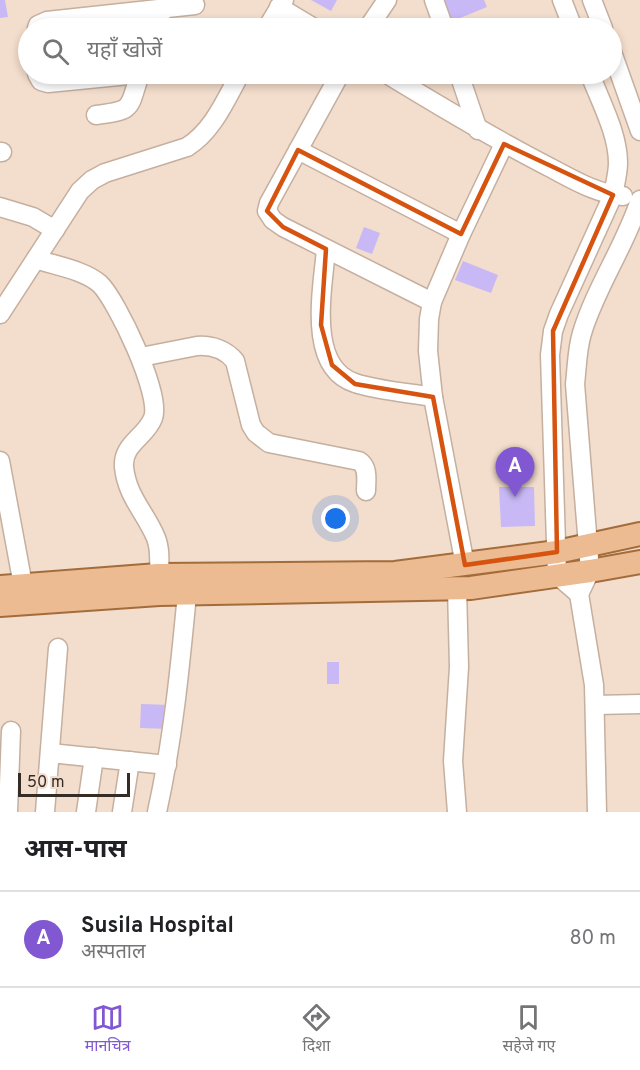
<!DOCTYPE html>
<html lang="hi">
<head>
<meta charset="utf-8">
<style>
	:root { --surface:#fff; --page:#f6f6f6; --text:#202124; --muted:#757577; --line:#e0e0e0; --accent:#8158d1 }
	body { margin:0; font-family:Overpass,"Noto Sans Devanagari",sans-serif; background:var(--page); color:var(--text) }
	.scale { position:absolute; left:18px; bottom:15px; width:112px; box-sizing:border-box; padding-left:6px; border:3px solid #352c26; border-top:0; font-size:16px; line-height:21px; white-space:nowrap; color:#352c26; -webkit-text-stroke:4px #f3ddcc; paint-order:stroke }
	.you { position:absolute; left:336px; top:519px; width:21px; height:21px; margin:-15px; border:4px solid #fff; border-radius:50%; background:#1a73e8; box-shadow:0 0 0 9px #1a73e833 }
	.badge { display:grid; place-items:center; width:39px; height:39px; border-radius:50%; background:var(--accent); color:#fff; font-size:20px; font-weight:700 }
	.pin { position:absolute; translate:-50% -50px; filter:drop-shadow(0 2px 3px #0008) }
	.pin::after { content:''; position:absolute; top:32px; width:21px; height:18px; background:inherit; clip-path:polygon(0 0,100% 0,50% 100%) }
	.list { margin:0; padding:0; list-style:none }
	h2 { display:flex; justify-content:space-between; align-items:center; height:78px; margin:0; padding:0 24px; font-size:26px }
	h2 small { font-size:20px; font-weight:400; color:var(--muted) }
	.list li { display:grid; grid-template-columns:39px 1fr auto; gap:18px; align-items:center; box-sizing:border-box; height:96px; padding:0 24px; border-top:2px solid var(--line) }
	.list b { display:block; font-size:22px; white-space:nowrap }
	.list p { margin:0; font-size:20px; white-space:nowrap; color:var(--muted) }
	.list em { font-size:20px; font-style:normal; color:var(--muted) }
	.icon { flex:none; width:33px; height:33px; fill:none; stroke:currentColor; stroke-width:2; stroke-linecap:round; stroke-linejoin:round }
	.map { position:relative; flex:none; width:640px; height:812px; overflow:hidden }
	.search { position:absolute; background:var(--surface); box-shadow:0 3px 9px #0003; left:18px; right:18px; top:18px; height:66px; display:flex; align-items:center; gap:15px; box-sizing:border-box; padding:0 21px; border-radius:33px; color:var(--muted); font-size:22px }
	.sheet { height:174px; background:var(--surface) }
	nav { display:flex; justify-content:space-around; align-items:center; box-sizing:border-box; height:84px; border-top:2px solid var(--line); background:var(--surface); font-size:16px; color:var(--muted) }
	nav a { display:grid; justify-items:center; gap:3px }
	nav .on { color:var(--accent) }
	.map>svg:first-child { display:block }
	.building { fill:#c8b9f6 }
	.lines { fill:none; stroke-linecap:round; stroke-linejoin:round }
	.minor-casing { stroke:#c5af9f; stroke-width:21 }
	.major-casing { stroke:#a46c3b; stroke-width:26 }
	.minor { stroke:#fff; stroke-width:18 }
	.major { stroke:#ecbb91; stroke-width:22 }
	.marked { fill:none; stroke:#d6540f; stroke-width:4.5; stroke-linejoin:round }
</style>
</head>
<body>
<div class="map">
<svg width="640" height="812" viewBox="0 0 640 812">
	<rect width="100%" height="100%" fill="#f3ddcc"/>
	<g class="building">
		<path d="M0 0H5L8 17 0 18Z"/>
		<path d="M311 0H337L331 11Z"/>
		<path d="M442 0H484L487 7 448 23Z"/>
		<path d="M364 227 380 233 372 254 356 248Z"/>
		<path d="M463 261 498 275 491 293 455 280Z"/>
		<path d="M499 487H534L535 526 501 527Z"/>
		<rect x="327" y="662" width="12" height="22"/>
		<path d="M141 704 171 705V729L140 728Z"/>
	</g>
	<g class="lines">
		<defs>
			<g id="minor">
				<path d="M434 0 444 28"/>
				<path d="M562 0 573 28"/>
				<path d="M592 0 603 28"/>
				<path d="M279 7 314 28"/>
				<path d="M37 28 38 25 47 21 195 5"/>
				<path d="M156 28 163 8"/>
				<path d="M267 28 284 0"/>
				<path d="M368 28 387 0"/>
				<path d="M612 52 640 131"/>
				<path d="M37 74 41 81 48 83 139 74"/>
				<path d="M340 74 269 203 267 211 273 220 283 227 432 302"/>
				<path d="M387 74C441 107 494 139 551 168 574 180 597 194 623 196"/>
				<path d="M459 74 478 130"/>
				<path d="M590 74C600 101 618 133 618 163 618 173 615 184 613 195L559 314 553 331 550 355 557 575 579 594 590 571 575 384C577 367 577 349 582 333 596 287 625 246 640 200"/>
				<path d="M96 115C135 110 128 109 140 74"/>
				<path d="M298 150 461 234"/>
				<path d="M0 152H2"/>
				<path d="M0 207 33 217 55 230"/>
				<path d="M326 249C323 288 306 367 355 383 375 390 410 393 433 397"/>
				<path d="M36 259C56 266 84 270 100 284 117 301 162 395 153 418 146 437 122 444 124 467 127 497 146 513 156 538 162 553 158 571 159 588"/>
				<path d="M0 314 80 191 92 180 105 173 187 147C213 131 226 99 240 74"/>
				<path d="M141 357 197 346C212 345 226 350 235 361L251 425 256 433 269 443 359 461C369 467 366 481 366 491"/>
				<path d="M0 461 23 585"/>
				<path d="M465 565 433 397 428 351 429 319 432 302 461 234 504 144"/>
				<path d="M457 588 459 667 453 761 457 812"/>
				<path d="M579 594 594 685 597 812"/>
				<path d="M595 705 640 704"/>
				<path d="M50 753 167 765"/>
				<path d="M8 812 11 731"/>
				<path d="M45 812 58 648"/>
				<path d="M86 812 94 757"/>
				<path d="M122 812 130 761"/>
				<path d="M157 812C173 740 180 668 187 594"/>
			</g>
			<g id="major">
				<path d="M0 587 158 575 395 573 557 552 640 534"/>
				<path d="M0 605 159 594 471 588 590 571 640 562"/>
			</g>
		</defs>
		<use href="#minor" class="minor-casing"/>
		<use href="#major" class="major-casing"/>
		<use href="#minor" class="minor"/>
		<use href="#major" class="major"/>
	</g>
	<path class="marked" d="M504 144 613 195 553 331 557 552 465 565 433 397 355 384 332 365 321 325 326 249 283 227 267 211 298 150 461 234Z"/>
</svg>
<div class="scale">50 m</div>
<div class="you"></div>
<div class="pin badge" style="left:515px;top:497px">A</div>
<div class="search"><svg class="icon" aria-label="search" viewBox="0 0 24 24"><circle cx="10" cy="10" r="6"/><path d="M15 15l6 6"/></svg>यहाँ खोजें</div>
</div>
<section class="sheet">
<h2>आस-पास<small></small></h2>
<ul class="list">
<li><span class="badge">A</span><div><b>Susila Hospital</b><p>अस्पताल</p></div><em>80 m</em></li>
</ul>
</section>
<nav>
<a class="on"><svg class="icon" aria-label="map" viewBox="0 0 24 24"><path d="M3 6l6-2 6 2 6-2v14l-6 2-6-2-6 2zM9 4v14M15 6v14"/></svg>मानचित्र</a>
<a><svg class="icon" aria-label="directions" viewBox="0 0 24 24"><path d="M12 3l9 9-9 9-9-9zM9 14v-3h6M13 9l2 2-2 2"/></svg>दिशा</a>
<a><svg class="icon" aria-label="saved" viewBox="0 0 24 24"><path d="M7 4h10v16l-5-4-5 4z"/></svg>सहेजे गए</a>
</nav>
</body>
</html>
